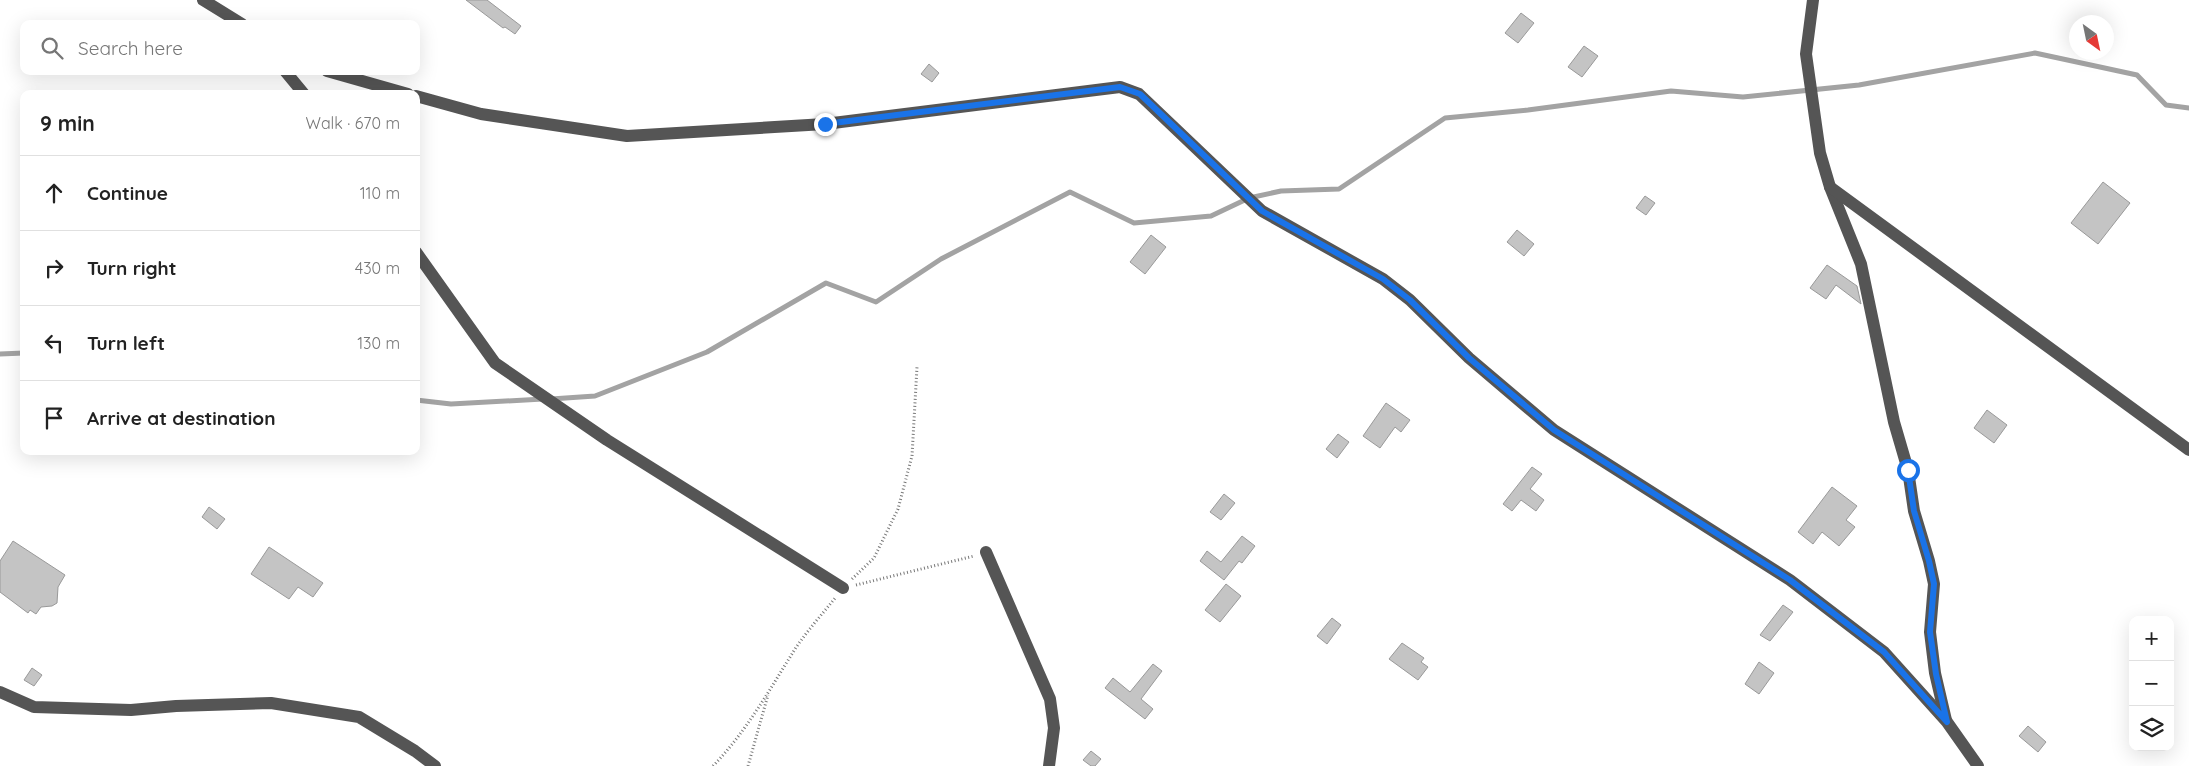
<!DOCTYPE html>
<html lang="en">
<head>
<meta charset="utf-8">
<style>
	:root { --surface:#fff; --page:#f6f6f6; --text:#222; --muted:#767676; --line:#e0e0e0 }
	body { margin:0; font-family:Quicksand,sans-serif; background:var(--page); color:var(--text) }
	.controls { position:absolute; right:15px; bottom:15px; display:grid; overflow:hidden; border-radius:10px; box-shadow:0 5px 20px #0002 }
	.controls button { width:45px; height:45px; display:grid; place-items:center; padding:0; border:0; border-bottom:1px solid var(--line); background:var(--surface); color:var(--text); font:25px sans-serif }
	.compass { position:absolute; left:2069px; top:15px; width:45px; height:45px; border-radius:50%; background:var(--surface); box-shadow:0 5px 20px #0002; rotate:147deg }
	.stop { position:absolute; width:15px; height:15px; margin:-11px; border:4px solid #1a73e8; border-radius:50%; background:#fff }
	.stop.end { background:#1a73e8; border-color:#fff; box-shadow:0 1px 5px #0008 }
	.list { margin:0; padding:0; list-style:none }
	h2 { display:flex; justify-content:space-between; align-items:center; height:65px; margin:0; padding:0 20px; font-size:21px }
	h2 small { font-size:16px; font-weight:400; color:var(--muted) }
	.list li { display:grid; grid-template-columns:32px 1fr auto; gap:15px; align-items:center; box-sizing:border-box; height:75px; padding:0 20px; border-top:1px solid var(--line) }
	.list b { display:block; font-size:19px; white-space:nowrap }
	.list em { font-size:16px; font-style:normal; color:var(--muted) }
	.icon { flex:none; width:28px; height:28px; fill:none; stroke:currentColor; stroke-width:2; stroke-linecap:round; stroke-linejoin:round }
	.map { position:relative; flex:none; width:2189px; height:766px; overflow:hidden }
	.search { position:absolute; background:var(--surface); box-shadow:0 5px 20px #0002; left:20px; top:20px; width:400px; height:55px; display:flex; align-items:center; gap:12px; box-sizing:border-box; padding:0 18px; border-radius:10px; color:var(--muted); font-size:19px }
	.panel { position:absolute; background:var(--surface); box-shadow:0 5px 20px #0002; left:20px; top:90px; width:400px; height:365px; border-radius:10px }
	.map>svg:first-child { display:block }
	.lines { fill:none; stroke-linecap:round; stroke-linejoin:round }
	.stream { stroke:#a3a3a3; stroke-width:5 }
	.building { fill:#c4c4c4; stroke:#999 }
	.path { stroke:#777; stroke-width:3; stroke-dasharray:1 2.5; stroke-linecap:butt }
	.minor { stroke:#555; stroke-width:12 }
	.route { stroke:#1a73e8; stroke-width:6 }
</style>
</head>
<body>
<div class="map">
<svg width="2189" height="766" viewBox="0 0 2189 766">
	<rect width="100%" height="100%" fill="#fff"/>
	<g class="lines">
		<g class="stream">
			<path d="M0 354 24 353"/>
			<path d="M551 399 595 396 707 352 826 283 876 302 941 259 1070 192 1134 223 1211 216 1249 198 1281 191 1339 189 1445 118 1528 110 1671 91 1743 97 1859 85 2035 53 2137 75 2166 105 2189 108"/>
			<path d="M416 400 451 404 543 399"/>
		</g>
	</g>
	<g class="building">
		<path d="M466 0H487L521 26 515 34 505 27 503 28Z"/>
		<path d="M1521 13 1534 23 1518 43 1505 33Z"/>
		<path d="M1584 46 1598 56 1582 77 1568 67Z"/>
		<path d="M929 64 939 73 932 82 921 74Z"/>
		<path d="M2103 182 2130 203 2098 244 2071 223Z"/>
		<path d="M1645 196 1655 203 1646 215 1636 208Z"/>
		<path d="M1517 230 1534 244 1524 256 1507 242Z"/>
		<path d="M1151 235 1166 247 1145 274 1130 262Z"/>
		<path d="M1827 265 1857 286 1861 304 1836 285 1826 299 1810 288Z"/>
		<path d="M1386 403 1410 420 1401 432 1395 427 1380 448 1363 436Z"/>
		<path d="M1987 410 2007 425 1994 443 1974 428Z"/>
		<path d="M1338 434 1349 442 1337 458 1326 449Z"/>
		<path d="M1532 467 1542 474 1530 489 1544 500 1536 511 1521 500 1512 511 1503 504Z"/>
		<path d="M1832 487 1857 506 1846 520 1855 527 1839 546 1822 532 1813 544 1798 532Z"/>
		<path d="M1224 494 1235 503 1221 520 1210 512Z"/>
		<path d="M209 507 225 519 217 529 202 517Z"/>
		<path d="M1242 536 1255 546 1242 563 1239 561 1224 580 1200 561 1207 551 1221 562Z"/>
		<path d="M13 541 65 575 58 587 57 603 52 606 41 607 36 614 30 610 28 613 0 592V561Z"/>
		<path d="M269 547 323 583 313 597 298 587 289 599 251 574Z"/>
		<path d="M1226 584 1241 596 1220 622 1205 610Z"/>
		<path d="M1783 605 1793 612 1770 641 1760 635Z"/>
		<path d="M1332 618 1341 625 1327 644 1317 636Z"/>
		<path d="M1402 643 1424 658 1421 662 1428 667 1418 680 1389 659Z"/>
		<path d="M1759 662 1774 673 1759 694 1745 684Z"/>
		<path d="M1153 664 1162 671 1141 699 1153 709 1145 719 1105 688 1113 678 1130 692Z"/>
		<path d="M32 668 42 675 34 686 24 680Z"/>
		<path d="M2028 726 2046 742 2038 752 2019 736Z"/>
		<path d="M1091 751 1101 759 1095 766H1091L1083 760Z"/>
	</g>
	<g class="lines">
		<g class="path">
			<path d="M852 579 874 558 898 509 912 456 917 367"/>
			<path d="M856 585 974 556"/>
			<path d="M713 766C747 731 771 687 797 646 809 629 823 613 836 597"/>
			<path d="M748 766 768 695"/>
		</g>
		<g class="minor">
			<path d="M203 0 242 24"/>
			<path d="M1813 0 1806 54 1820 153 1830 187 1861 264 1894 422 1908 470 1914 511 1929 561 1934 584 1930 632 1935 673 1946 720"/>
			<path d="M285 71 304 94"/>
			<path d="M327 71 408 94"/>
			<path d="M416 96 481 114 627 136 825 124 1120 87 1139 94 1262 211 1383 279 1410 300 1469 358 1554 430 1790 580 1884 652 1947 722 1978 766"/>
			<path d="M1830 187 2189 450"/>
			<path d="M416 252 495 363 607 440 843 588"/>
			<path d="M986 552 1050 699 1054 728 1049 766"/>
			<path d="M0 692 34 707 131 710 176 706 271 703 359 717 415 751 435 766"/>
		</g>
	</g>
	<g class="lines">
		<path class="route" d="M825 124 1120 87 1140 94 1262 211 1383 279 1410 300 1469 358 1554 430 1790 580 1884 652 1947 722 1936 674 1930 632 1934 584 1929 561 1914 511 1908 470"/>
	</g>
</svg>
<div class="controls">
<button>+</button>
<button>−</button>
<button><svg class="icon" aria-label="layers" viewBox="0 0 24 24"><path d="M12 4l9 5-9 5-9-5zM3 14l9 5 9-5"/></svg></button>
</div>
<svg class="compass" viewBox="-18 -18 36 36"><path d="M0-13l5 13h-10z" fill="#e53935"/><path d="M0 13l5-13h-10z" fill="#767676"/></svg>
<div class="stop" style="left:1908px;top:470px"></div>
<div class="stop end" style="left:825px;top:124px"></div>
<div class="search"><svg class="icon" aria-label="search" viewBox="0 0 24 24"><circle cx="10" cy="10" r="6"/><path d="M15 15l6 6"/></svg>Search here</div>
<section class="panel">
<h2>9 min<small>Walk · 670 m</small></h2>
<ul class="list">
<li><svg class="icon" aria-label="ahead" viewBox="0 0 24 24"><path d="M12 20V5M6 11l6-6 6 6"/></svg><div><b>Continue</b></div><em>110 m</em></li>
<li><svg class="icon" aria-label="right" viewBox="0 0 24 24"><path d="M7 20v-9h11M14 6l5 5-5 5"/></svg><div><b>Turn right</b></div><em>430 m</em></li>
<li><svg class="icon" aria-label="left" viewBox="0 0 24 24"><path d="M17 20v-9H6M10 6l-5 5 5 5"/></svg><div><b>Turn left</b></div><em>130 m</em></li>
<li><svg class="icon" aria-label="arrive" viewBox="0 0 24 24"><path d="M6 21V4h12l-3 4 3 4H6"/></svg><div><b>Arrive at destination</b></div></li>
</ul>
</section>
</div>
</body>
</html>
